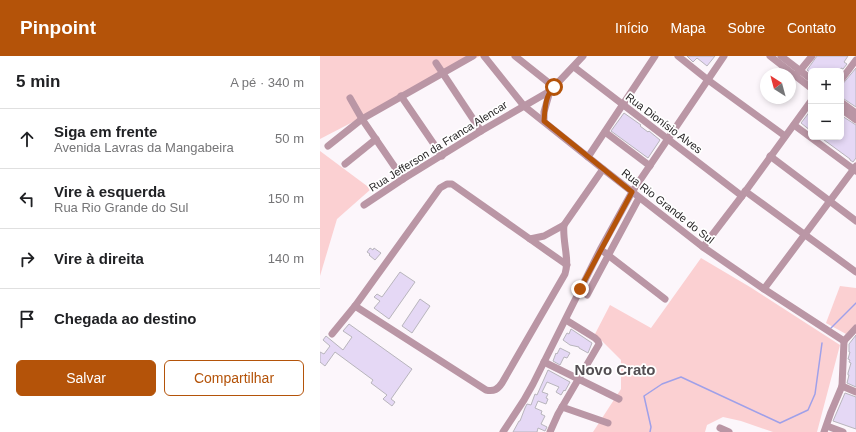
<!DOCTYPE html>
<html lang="pt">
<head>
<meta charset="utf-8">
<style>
	:root { --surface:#fff; --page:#f6f6f6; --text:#202124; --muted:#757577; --line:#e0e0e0; --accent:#b45309 }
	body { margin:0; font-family:Arial,sans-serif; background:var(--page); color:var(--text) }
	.controls { position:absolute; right:12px; top:12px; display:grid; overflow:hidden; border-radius:6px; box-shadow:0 2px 6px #0003 }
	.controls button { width:36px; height:36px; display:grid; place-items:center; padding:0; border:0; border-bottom:1px solid var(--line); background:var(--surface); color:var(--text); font:20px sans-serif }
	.compass { position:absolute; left:440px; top:12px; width:36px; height:36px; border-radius:50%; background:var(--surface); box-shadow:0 2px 6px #0003; rotate:324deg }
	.stop { position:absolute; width:12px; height:12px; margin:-9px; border:3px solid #b45309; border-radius:50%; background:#fff }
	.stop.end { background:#b45309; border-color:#fff; box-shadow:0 1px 4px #0008 }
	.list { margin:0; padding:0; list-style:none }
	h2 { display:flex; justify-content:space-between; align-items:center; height:52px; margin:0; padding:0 16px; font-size:17px }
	h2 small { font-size:13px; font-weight:400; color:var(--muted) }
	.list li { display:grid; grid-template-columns:26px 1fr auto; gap:12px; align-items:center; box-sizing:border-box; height:60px; padding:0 16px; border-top:1px solid var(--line) }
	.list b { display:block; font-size:15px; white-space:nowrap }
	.list p { margin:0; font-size:13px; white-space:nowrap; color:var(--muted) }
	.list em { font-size:13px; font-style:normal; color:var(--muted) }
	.actions { display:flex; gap:8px; padding:12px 16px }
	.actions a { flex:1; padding:9px 0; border:1px solid var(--accent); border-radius:6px; text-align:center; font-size:14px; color:var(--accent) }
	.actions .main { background:var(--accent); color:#fff }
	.icon { flex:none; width:22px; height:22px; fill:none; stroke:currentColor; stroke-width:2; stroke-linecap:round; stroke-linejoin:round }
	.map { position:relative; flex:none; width:536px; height:376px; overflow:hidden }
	header { display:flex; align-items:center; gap:24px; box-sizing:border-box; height:56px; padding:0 20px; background:var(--accent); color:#fff }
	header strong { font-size:19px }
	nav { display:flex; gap:22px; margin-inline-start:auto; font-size:14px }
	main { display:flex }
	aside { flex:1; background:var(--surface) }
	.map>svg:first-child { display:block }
	.green { fill:#fbd0d2 }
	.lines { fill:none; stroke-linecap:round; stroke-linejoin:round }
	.stream { stroke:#9fa0e9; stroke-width:1.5 }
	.building { fill:#e5d8f5; stroke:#b8b5bc }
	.minor { stroke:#ba96a5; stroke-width:7 }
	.route { stroke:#b45309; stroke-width:5 }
	.labels { text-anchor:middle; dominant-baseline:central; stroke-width:3.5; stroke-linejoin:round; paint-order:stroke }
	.street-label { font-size:11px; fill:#282627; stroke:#fff }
	.district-label { font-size:15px; font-weight:bold; fill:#534e52; stroke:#fff }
</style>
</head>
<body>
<header>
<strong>Pinpoint</strong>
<nav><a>Início</a><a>Mapa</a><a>Sobre</a><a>Contato</a></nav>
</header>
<main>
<aside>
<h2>5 min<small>A pé · 340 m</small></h2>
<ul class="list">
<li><svg class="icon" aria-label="ahead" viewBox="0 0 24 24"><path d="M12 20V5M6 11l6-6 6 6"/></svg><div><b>Siga em frente</b><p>Avenida Lavras da Mangabeira</p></div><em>50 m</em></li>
<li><svg class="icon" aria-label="left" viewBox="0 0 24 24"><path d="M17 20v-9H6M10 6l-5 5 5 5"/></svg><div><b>Vire à esquerda</b><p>Rua Rio Grande do Sul</p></div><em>150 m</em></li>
<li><svg class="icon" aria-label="right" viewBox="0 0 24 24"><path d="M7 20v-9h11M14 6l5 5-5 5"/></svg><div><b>Vire à direita</b></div><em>140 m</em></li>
<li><svg class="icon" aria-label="arrive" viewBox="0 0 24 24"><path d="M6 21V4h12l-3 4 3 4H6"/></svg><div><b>Chegada ao destino</b></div></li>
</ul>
<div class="actions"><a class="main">Salvar</a><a>Compartilhar</a></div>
</aside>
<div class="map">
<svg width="536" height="376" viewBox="0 0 536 376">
	<rect width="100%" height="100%" fill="#fcf6fb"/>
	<g class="green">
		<path d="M0 0H160L0 83Z"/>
		<path d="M0 95 51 133 17 163 0 220Z"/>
		<path d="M381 202 430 231 520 289 497 376H453L421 365 403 361 387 369 385 376H273L301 333V304L275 278 290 249 331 272Z"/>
		<path d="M520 230 536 232V268L526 278 506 267Z"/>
	</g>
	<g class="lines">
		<g class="stream">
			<path d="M511 272 536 247"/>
			<path d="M330 376 331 371 324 340 342 328 361 321 460 367 488 354 495 338 502 287"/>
		</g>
	</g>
	<g class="building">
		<path d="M367 0H395L387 10 377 2 373 6Z"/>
		<path d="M497 0H528L524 6 527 8 523 13 521 12 519 15H491V17L487 14Z"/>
		<path d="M536 12V51L521 41V30Z"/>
		<path d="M491 54V75L481 67Z"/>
		<path d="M304 57 321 69 320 70 328 76 329 75 340 84 328 102 291 75Z"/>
		<path d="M522 60 536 69V102L533 106 530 104V103L500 81H521Z"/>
		<path d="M50 192 53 194 54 192 61 197 55 204 49 199 50 198 47 196Z"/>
		<path d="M80 216 95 226 69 263 54 252 60 245 54 241 57 238 62 241Z"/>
		<path d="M100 243 110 250 92 277 82 270Z"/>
		<path d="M29 268 92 313 71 343 75 346 72 350 63 343 67 339 51 327 53 324 15 296 5 310 0 306V296L4 298 10 290 3 284 6 280 23 294 32 281 23 275Z"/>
		<path d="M251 273 272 287 268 297 259 292V291L250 289 243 284 247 277 249 278Z"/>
		<path d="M536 279V331L527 327 529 319H528V317L531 307 529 306 530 304 528 303 530 296H529V288Z"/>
		<path d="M240 292 250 297 247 302 244 301 240 309 233 305 236 297 237 298Z"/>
		<path d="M228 314 250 326 245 335 244 334 241 339 236 336 239 331 227 326 222 336 228 338 226 342 228 343 226 348 218 345 215 352 222 355 221 358 225 360 221 368 227 371 225 375 218 372 217 376H193L199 365H200L205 352 207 348 211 349 215 338 217 339Z"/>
		<path d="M525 337 536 341V373L513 365Z"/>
	</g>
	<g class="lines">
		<g class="minor">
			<path d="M164 0 204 50 283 113 383 191 444 233 524 285"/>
			<path d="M195 0 234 31"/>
			<path d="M358 0 388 24 465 80"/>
			<path d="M450 0 491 32"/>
			<path d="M461 0 491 23"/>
			<path d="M116 7 161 75"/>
			<path d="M254 11 422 140"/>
			<path d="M478 17 492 0"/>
			<path d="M521 24 536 4"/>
			<path d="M81 40 122 100"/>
			<path d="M30 42 42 63 83 123"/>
			<path d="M521 46 536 57"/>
			<path d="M521 53 536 64"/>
			<path d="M224 65V56L230 35"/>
			<path d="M474 69 536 115"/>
			<path d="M285 76 330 110"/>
			<path d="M8 90 42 63 153 0"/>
			<path d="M450 100 536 165"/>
			<path d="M268 101 335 0"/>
			<path d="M25 108 56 83"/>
			<path d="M425 135 536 216"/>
			<path d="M44 149 83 123 161 75 230 35 263 0"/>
			<path d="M210 183 247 209"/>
			<path d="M383 191 422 140 491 45"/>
			<path d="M284 196 345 243"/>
			<path d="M444 233 536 110"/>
			<path d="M267 239 319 142"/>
			<path d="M35 250 166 334C174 336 178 333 182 327L245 218C250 203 242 185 244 169L283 113"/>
			<path d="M12 278 35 250 120 132 127 128H132L210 183 224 180 244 169"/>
			<path d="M524 285 536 272"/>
			<path d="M224 306 299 343"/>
			<path d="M522 330 536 336"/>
			<path d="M242 351 288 367"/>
			<path d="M507 370 523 376"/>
			<path d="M400 372 409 376"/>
			<path d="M183 376 204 344 213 328 280 194 312 136 404 0"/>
			<path d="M230 376 238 358 279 288 278 285 275 282 246 264"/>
			<path d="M504 376 511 356 522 330 524 285"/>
		</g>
	</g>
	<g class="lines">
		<path class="route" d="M234 31C225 39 225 54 224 65L312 136 260 233"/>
	</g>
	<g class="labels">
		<g class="street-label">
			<text transform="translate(344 67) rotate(37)">Rua Dionísio Alves</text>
			<text transform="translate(118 90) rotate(-32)">Rua Jefferson da Franca Alencar</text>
			<text transform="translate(348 150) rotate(38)">Rua Rio Grande do Sul</text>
		</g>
		<g class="district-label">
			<text x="295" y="313">Novo Crato</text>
		</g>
	</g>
</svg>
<div class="controls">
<button>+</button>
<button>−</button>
</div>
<svg class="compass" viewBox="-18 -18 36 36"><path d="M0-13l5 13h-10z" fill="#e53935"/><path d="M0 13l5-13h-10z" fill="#757577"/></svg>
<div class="stop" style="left:234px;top:31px"></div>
<div class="stop end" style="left:260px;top:233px"></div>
</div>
</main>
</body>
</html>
